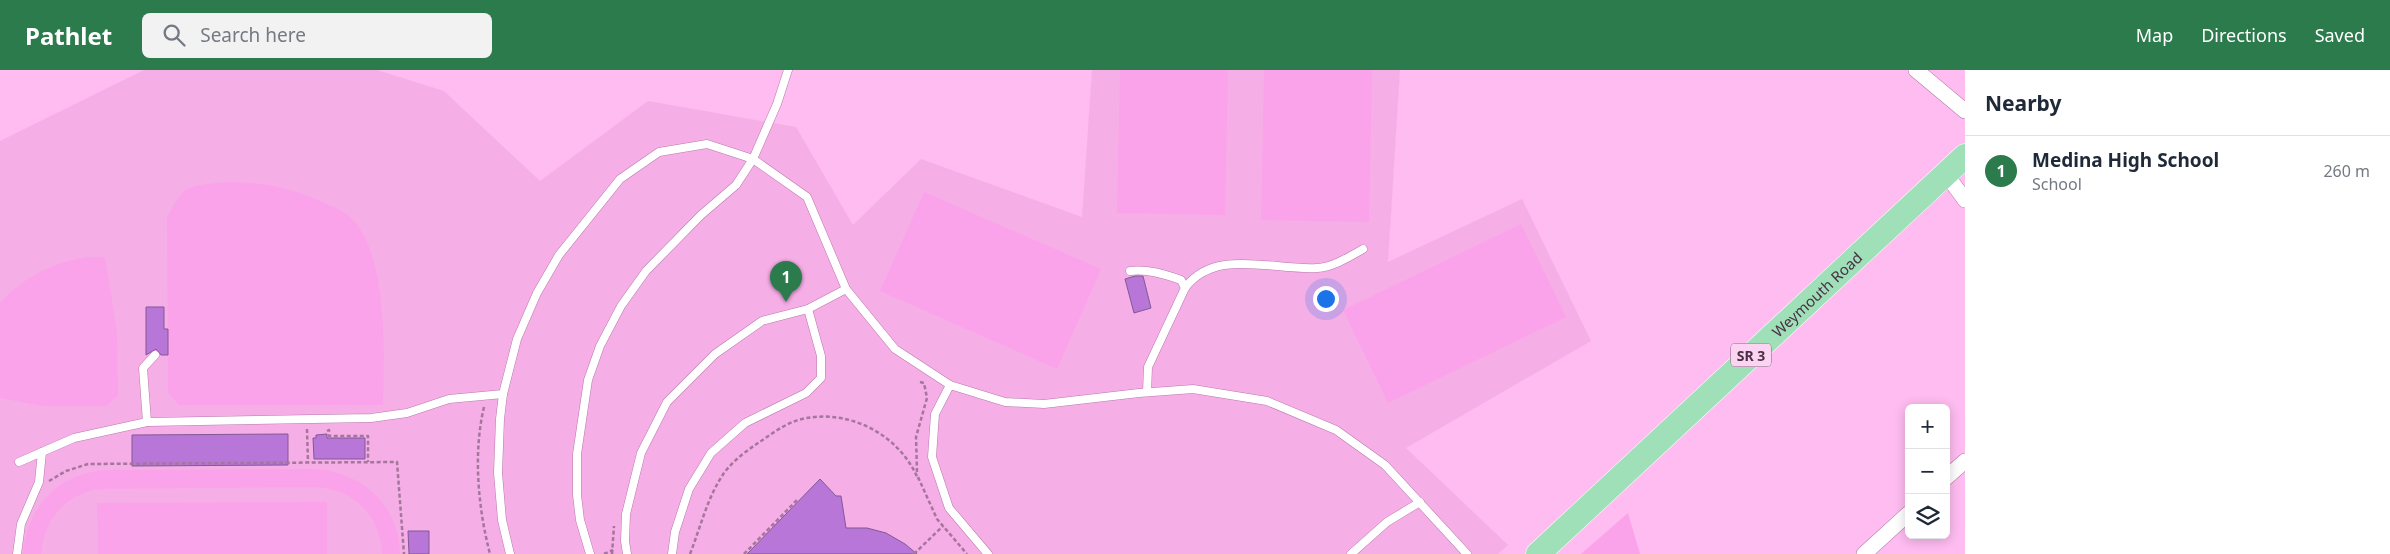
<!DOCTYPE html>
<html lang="en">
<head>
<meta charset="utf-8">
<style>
	:root { --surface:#fff; --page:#f2f2f3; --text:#1f2937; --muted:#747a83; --line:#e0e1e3; --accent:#2b7b4c }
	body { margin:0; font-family:"Noto Sans",sans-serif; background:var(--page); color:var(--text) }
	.controls { position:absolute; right:15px; bottom:15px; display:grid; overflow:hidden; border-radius:8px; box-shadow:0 2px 12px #0003 }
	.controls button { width:45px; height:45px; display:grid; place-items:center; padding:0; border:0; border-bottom:1px solid var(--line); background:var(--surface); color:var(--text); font:25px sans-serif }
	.you { position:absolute; left:1325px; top:228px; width:18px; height:18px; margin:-12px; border:4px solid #fff; border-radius:50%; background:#1a73e8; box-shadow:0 0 0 8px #1a73e833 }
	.badge { display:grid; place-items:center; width:32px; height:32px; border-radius:50%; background:var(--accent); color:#fff; font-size:16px; font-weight:700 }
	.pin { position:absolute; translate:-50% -41px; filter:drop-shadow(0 1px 2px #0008) }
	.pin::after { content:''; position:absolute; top:26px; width:18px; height:15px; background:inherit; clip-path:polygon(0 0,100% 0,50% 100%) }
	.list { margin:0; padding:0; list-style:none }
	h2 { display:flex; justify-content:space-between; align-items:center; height:65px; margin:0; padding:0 20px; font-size:21px }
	h2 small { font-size:16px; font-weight:400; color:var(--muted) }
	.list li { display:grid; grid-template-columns:32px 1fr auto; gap:15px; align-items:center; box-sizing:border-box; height:70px; padding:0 20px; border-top:1px solid var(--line) }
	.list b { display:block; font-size:19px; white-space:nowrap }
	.list p { margin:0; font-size:16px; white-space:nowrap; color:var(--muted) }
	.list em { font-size:16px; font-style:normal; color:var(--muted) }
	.icon { flex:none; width:28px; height:28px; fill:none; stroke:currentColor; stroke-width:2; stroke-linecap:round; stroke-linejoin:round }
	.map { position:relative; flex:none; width:1965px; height:484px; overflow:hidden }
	header { display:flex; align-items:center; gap:30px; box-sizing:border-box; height:70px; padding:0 25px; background:var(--accent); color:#fff }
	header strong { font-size:24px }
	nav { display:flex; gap:28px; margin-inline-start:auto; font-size:18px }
	.search { width:350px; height:45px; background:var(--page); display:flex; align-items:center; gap:12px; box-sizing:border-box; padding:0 18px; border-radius:8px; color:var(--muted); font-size:19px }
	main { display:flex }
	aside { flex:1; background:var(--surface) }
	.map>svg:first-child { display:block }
	.built { fill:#f6aee7 }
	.green { fill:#fba3ea }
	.building { fill:#b876d8; stroke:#815994 }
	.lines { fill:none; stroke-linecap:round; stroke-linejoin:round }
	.lane-casing { stroke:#b77aab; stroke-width:9 }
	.street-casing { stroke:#b77aab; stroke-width:16 }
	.primary-casing { stroke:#fff; stroke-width:25 }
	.path { stroke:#a4769b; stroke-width:2.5; stroke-dasharray:4 2.5; stroke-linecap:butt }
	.lane { stroke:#fff; stroke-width:8 }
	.street { stroke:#fff; stroke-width:15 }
	.primary { stroke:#9fe0b8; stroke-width:24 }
	.labels { text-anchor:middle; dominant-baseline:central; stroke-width:4; stroke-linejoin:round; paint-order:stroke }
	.shield { fill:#fcd3f3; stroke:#7f6179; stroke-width:1 }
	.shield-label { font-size:14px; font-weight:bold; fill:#4a3045 }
	.street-label { font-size:15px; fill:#4a3045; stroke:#fcd3f3 }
</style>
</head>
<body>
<header>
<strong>Pathlet</strong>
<div class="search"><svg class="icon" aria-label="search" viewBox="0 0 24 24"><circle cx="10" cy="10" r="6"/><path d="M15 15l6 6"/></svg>Search here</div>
<nav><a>Map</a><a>Directions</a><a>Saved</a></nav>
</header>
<main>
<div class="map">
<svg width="1965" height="484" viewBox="0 0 1965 484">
	<rect width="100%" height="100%" fill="#febcf0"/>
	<path class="built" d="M144 0H377L444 21 540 111 648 31 796 57 853 155 921 89 1082 147 1092 0H1400L1388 192 1522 129 1591 271 1406 378 1508 475 1498 484H0V71Z"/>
	<g class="green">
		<path d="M1120 0H1228L1225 145 1117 143Z"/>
		<path d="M1264 0H1372L1369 152 1261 150Z"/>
		<path d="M232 112C268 113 292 118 324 133 337 138 350 144 358 156 388 199 384 285 383 335H179L168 323 167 147C172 139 176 129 182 123 191 113 220 113 232 112Z"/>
		<path d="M924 122 1101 199 1057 299 880 221Z"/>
		<path d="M1521 154 1566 247 1388 333 1343 240Z"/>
		<path d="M86 187H105L117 262 118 325 106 336H43L0 328V233C23 207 53 193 86 187Z"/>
		<path d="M316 399C363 403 399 435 400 484H382C381 446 353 419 316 417L97 419C64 426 44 450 41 484H23C27 436 59 403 107 400Z"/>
		<path d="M327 432V484H98L97 433Z"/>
		<path d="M1628 443 1640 484H1581Z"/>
	</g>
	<g class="building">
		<path d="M1135 206H1143L1151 238 1134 243 1125 209Z"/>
		<path d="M146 237H164V259H168V285H161L156 279 146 285Z"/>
		<path d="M288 364V395L132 396V365Z"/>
		<path d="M327 364V368H365V389H314L313 368H316V365Z"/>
		<path d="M820 409 836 426H841L846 458H867L886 463 905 474 917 484H747Z"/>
		<path d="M408 461H429V484H409Z"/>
	</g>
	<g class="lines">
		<defs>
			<g id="lane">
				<path d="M1130 201C1148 199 1164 204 1181 210L1185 218"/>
				<path d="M950 315 935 344 932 387 949 438 988 484"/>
				<path d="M1147 322 1148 297 1185 218C1215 177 1275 201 1317 198 1333 197 1349 187 1363 179"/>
				<path d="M147 352 143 298 155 285"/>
				<path d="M19 392 74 368 147 352 371 348 407 343 449 329 503 324"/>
				<path d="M17 484 21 454 39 412 42 382"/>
				<path d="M510 484 502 450 498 403 500 349 503 324 517 269 537 223 559 185 620 109 659 82 707 74 753 89 807 127 846 219 895 279 950 315 1005 332 1044 334 1139 323 1193 319 1267 331 1336 360 1385 395 1467 484"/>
				<path d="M590 484 580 450 577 425V384L588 310 600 276 621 236 646 201 701 145 736 115 753 89 777 34 788 0"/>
				<path d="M627 484 625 471 626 444 641 383 667 332 715 284 762 251 808 239 846 219"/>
				<path d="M672 484 675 462 689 419 711 383 745 353 806 323 821 308V286L808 239"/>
				<path d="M1351 484 1387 452 1420 432"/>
			</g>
			<g id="street">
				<path d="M1916 0 1965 41"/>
				<path d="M1946 104 1965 130"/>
				<path d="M1946 408 1965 391"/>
				<path d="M1864 484 1909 443"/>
			</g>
			<g id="primary">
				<path id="s1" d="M1538 484 1965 86"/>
			</g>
		</defs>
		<use href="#lane" class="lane-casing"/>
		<use href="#street" class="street-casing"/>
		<use href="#primary" class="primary-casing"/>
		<g class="path">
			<path d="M484 337C473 383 478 438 490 484"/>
			<path d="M307 359 308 393"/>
			<path d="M327 361 329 360V366H368V392"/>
			<path d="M917 402 916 367 927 328 924 313 920 312"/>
			<path d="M918 407 937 449 967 484"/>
			<path d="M49 411 66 401 88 394 397 392 404 484"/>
			<path d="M604 484 613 480"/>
			<path d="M612 484 614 456"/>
			<path d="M690 484C701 456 707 428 724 403 733 391 746 381 758 373 772 364 785 353 802 349 849 338 900 365 918 409"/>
			<path d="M744 484 797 430"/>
			<path d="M914 484 943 456"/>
		</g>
		<use href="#lane" class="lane"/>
		<use href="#street" class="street"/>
		<use href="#primary" class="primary"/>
	</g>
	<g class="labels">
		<rect class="shield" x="1731" y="273.5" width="40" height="23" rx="4"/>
		<g class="shield-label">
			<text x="1751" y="285">SR 3</text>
		</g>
		<g class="street-label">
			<text stroke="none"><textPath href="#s1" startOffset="381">Weymouth Road</textPath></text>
		</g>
	</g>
</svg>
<div class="controls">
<button>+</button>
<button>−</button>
<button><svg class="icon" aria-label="layers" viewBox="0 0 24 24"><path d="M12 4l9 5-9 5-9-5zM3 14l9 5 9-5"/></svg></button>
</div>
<div class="you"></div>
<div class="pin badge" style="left:786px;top:232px">1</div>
</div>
<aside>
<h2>Nearby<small></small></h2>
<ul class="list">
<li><span class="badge">1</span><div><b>Medina High School</b><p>School</p></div><em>260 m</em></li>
</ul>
</aside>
</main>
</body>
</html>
